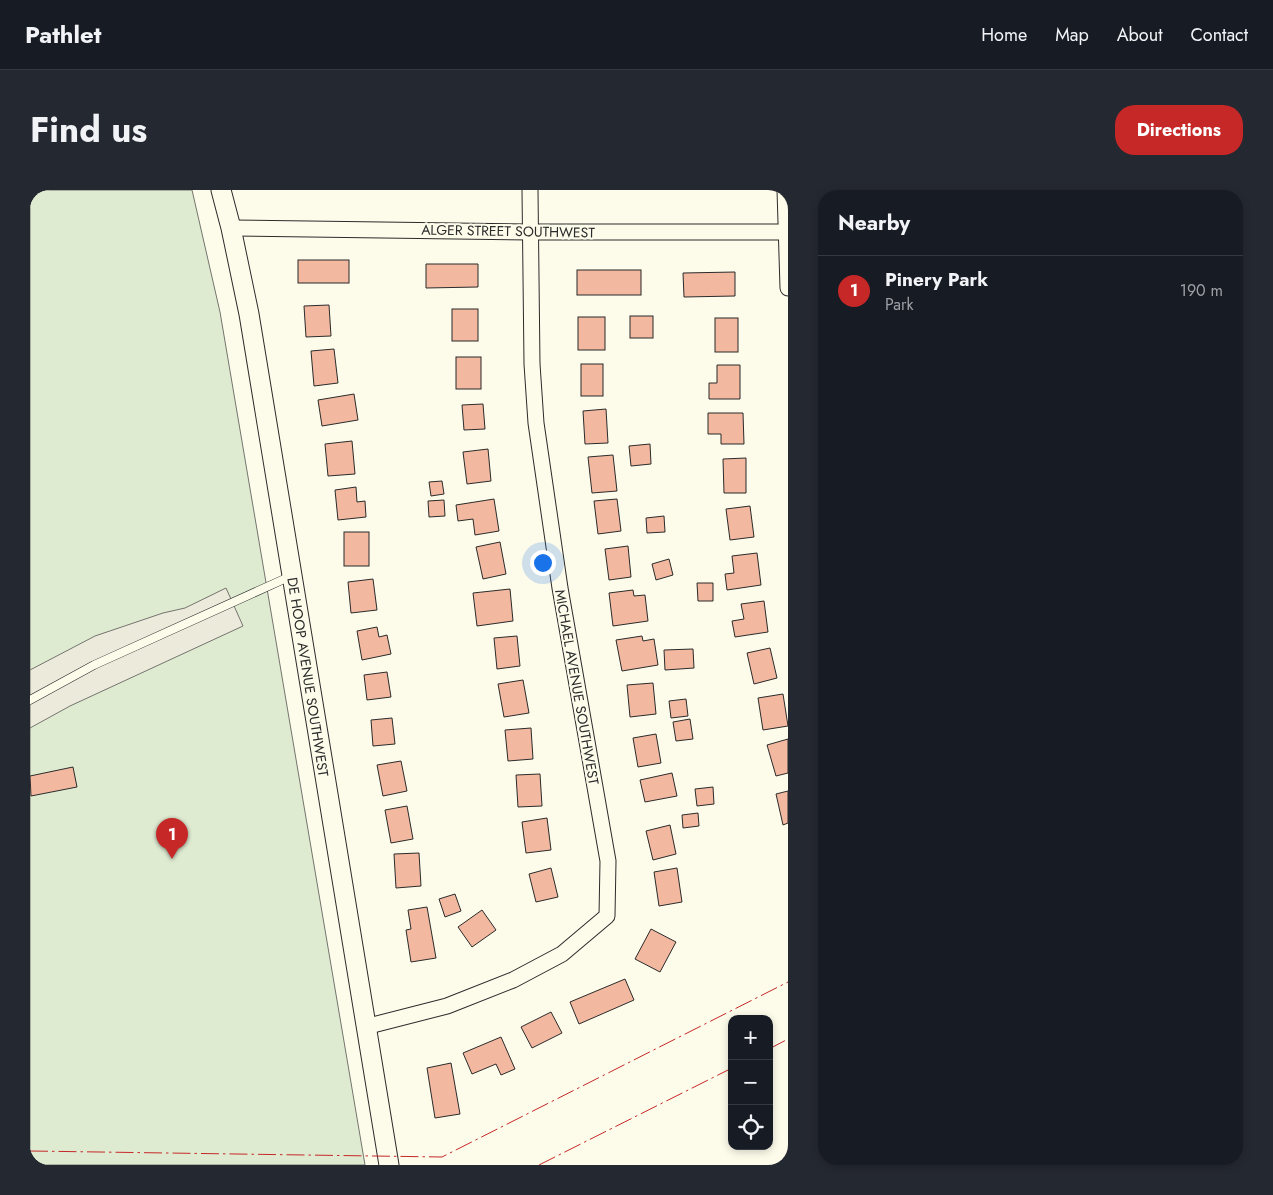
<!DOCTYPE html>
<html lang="en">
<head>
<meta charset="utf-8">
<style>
	:root { --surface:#171b24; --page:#242831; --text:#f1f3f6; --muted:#9ea1a6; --line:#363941; --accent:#c62828 }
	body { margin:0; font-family:Jost,sans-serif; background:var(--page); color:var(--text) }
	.controls { position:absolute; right:15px; bottom:15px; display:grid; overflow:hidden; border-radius:10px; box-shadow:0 2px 8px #0003 }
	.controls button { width:45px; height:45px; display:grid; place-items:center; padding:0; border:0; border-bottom:1px solid var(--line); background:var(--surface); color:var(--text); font:25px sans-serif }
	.you { position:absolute; left:512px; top:372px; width:18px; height:18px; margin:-12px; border:4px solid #fff; border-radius:50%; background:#1a73e8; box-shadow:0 0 0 8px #1a73e833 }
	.badge { display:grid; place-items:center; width:32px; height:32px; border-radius:50%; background:var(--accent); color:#fff; font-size:16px; font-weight:700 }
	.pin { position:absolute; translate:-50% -41px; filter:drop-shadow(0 1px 2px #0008) }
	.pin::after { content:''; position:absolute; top:26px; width:18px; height:15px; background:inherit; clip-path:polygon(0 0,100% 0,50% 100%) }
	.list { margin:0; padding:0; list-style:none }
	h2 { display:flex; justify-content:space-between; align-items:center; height:65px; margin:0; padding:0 20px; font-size:21px }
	h2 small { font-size:16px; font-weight:400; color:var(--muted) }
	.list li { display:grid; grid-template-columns:32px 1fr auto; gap:15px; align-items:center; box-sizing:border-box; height:70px; padding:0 20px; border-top:1px solid var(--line) }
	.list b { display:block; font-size:19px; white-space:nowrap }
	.list p { margin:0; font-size:16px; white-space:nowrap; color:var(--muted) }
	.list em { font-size:16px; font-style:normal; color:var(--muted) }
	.icon { flex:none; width:28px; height:28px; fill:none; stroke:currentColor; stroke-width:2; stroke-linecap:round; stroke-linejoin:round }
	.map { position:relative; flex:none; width:758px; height:975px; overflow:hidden; border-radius:20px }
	header { display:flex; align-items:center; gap:30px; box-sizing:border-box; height:70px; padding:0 25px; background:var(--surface); border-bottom:1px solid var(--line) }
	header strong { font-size:24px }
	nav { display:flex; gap:28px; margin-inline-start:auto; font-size:18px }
	.intro { display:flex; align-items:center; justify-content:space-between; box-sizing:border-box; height:120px; padding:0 30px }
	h1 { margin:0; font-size:35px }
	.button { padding:12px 22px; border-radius:20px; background:var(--accent); color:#fff; font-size:18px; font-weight:700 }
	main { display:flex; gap:30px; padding:0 30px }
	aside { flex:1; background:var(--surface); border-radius:20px; box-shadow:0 2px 8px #0003 }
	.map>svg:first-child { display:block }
	.green { fill:#deebd1; stroke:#74746e }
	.parking { fill:#eceadb; stroke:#74746e }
	.building { fill:#f2b8a0; stroke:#2b2b2b }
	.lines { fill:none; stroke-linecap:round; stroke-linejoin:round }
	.service-casing { stroke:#2b2b2b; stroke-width:9 }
	.minor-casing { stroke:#2b2b2b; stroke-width:17 }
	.tertiary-casing { stroke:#2b2b2b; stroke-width:21 }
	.service { stroke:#fdfbea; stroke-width:8 }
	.minor { stroke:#fdfbea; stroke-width:15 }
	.tertiary { stroke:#fdfbea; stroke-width:19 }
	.power { stroke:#c62828; stroke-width:1; stroke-dasharray:18 4 2.5 4; stroke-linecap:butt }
	.labels { text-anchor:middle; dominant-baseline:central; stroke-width:4; stroke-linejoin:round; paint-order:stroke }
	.street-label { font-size:14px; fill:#2b2b2b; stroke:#fdfbea }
</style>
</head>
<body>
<header>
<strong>Pathlet</strong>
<nav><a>Home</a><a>Map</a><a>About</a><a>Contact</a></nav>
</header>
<div class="intro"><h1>Find us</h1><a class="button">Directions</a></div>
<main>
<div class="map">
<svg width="758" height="975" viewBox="0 0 758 975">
	<rect width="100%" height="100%" fill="#fdfbea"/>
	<path class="green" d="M0 0H162L190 122 335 975H0Z"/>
	<path class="parking" d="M196 398 213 436 40 516 0 538V480L65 446 133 423 155 418Z"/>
	<g class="building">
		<rect x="268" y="70" width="51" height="23"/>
		<path d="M396 74H448V97L396 98Z"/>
		<rect x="547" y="80" width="64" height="25"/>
		<path d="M705 82V106L654 107 653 83Z"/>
		<path d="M299 115 301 146 276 147 274 116Z"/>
		<rect x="422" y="119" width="26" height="32"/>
		<rect x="600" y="126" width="23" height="22"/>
		<rect x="548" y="127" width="27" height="33"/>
		<rect x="685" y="128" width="23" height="34"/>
		<path d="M304 159 308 193 284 196 281 161Z"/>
		<rect x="426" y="167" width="25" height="32"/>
		<rect x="551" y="174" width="22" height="32"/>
		<path d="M687 175H710V209H679V193H687Z"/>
		<path d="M324 204 328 230 292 236 288 210Z"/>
		<path d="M453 214 455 239 434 240 432 215Z"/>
		<path d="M576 219 578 253 555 254 553 221Z"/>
		<path d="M678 223H713L714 254H691V244H678Z"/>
		<path d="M322 251 325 284 298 286 295 254Z"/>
		<path d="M620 254 621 274 601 276 599 256Z"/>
		<path d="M458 259 461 291 437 294 433 262Z"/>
		<path d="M583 265 587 301 562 303 558 267Z"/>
		<path d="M716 268V303H694L693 269Z"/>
		<path d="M412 291 414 304 401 306 399 292Z"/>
		<path d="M326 297 327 312 335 311 336 327 308 330 305 300Z"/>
		<path d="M464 309 469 341 445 345 443 329 428 331 426 315Z"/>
		<path d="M587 309 591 341 568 344 564 311Z"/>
		<path d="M414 310 415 326 399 327 398 311Z"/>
		<path d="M720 316 724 347 700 350 696 319Z"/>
		<path d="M634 326 635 342 617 343 616 328Z"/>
		<rect x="314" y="342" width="25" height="34"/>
		<path d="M470 352 476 384 453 389 446 357Z"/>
		<path d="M598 356 601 387 579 390 575 359Z"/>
		<path d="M727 363 731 395 697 400 695 384 704 383 702 366Z"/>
		<path d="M639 369 643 385 626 390 622 374Z"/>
		<path d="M343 389 347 420 321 423 318 392Z"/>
		<path d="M667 393H683V411H668Z"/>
		<path d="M480 399 483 431 447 436 443 403Z"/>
		<path d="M603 400 604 406 615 405 618 431 583 436 579 403Z"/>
		<path d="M734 411 738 442 705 447 702 431 714 429 711 414Z"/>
		<path d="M347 437 349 447 357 445 361 464 332 470 327 441Z"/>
		<path d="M487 446 490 476 467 479 464 448Z"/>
		<path d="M612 446 613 451 624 449 628 475 592 481 586 450Z"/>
		<path d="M740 458 747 488 724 494 717 463Z"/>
		<path d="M663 459 664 478 635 480 634 460Z"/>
		<path d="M357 482 361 507 337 510 334 485Z"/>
		<path d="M493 490 499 523 474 527 468 494Z"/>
		<path d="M623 493 626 524 600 527 597 495Z"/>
		<path d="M753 504 758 536 733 540 728 508Z"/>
		<path d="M656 509 658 526 641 528 639 511Z"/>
		<path d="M362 528 365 554 343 556 341 530Z"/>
		<path d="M660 529 663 549 646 551 643 532Z"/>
		<path d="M501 538 503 569 478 571 475 540Z"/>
		<path d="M626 544 631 573 608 577 603 548Z"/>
		<path d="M758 549V583L746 586 737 555Z"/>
		<path d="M371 571 377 601 353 606 347 575Z"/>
		<path d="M43 577 47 597 1 606 0 586Z"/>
		<path d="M642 583 647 606 615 612 610 590Z"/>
		<path d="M510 584 512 616 488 617 486 585Z"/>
		<path d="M683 597 684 614 667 616 665 599Z"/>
		<path d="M758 601V633L753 635 746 604Z"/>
		<path d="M377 616 383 649 361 653 355 620Z"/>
		<path d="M668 623 669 636 653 638 652 625Z"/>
		<path d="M517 628 521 660 496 663 492 632Z"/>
		<path d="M640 635 646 664 623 670 616 641Z"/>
		<path d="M389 663 391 696 366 698 364 664Z"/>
		<path d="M521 678 528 707 506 712 499 684Z"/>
		<path d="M647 678 652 712 629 716 624 682Z"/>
		<path d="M425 704 431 721 415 727 409 709Z"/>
		<path d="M397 717 406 768 381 772 376 740 381 739 378 720Z"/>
		<path d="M452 720 466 740 442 757 428 737Z"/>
		<path d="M621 739 646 752 630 782 605 769Z"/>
		<path d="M595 789 604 810 549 834 540 812Z"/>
		<path d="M521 822 532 843 502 858 491 837Z"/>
		<path d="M471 847 485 879 471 885 466 874 442 884 433 863Z"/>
		<path d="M421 873 430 924 405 928 397 878Z"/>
	</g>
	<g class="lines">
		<defs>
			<path id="service" d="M0 510 64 475 261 386"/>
			<g id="minor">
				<path d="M755 0 758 98"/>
				<path d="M201 38 501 42H756"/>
				<path d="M335 837 417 816 483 790 532 764 577 726 578 671 530 398 506 233 502 174 500 0"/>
			</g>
			<path id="tertiary" d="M191 0 201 38 219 124 359 975"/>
		</defs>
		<use href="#service" class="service-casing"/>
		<use href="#minor" class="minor-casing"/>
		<use href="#tertiary" class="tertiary-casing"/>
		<use href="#service" class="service"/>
		<use href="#minor" class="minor"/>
		<use href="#tertiary" class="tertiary"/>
		<g class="power">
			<path d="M739 859 758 849"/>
			<path d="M0 961 412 967 758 792"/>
			<path d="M509 975 702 878"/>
		</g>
	</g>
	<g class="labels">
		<g class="street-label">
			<text transform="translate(478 41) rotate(1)">ALGER STREET SOUTHWEST</text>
			<text transform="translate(278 487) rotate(81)">DE HOOP AVENUE SOUTHWEST</text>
			<text transform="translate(547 497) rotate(80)">MICHAEL AVENUE SOUTHWEST</text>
		</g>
	</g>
</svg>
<div class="controls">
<button>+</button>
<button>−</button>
<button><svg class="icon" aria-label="locate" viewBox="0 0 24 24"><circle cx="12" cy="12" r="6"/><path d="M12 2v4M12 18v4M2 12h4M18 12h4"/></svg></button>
</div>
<div class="you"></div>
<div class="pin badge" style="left:142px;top:669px">1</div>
</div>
<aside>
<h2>Nearby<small></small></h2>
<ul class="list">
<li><span class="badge">1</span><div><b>Pinery Park</b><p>Park</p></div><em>190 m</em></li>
</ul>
</aside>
</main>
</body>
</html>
